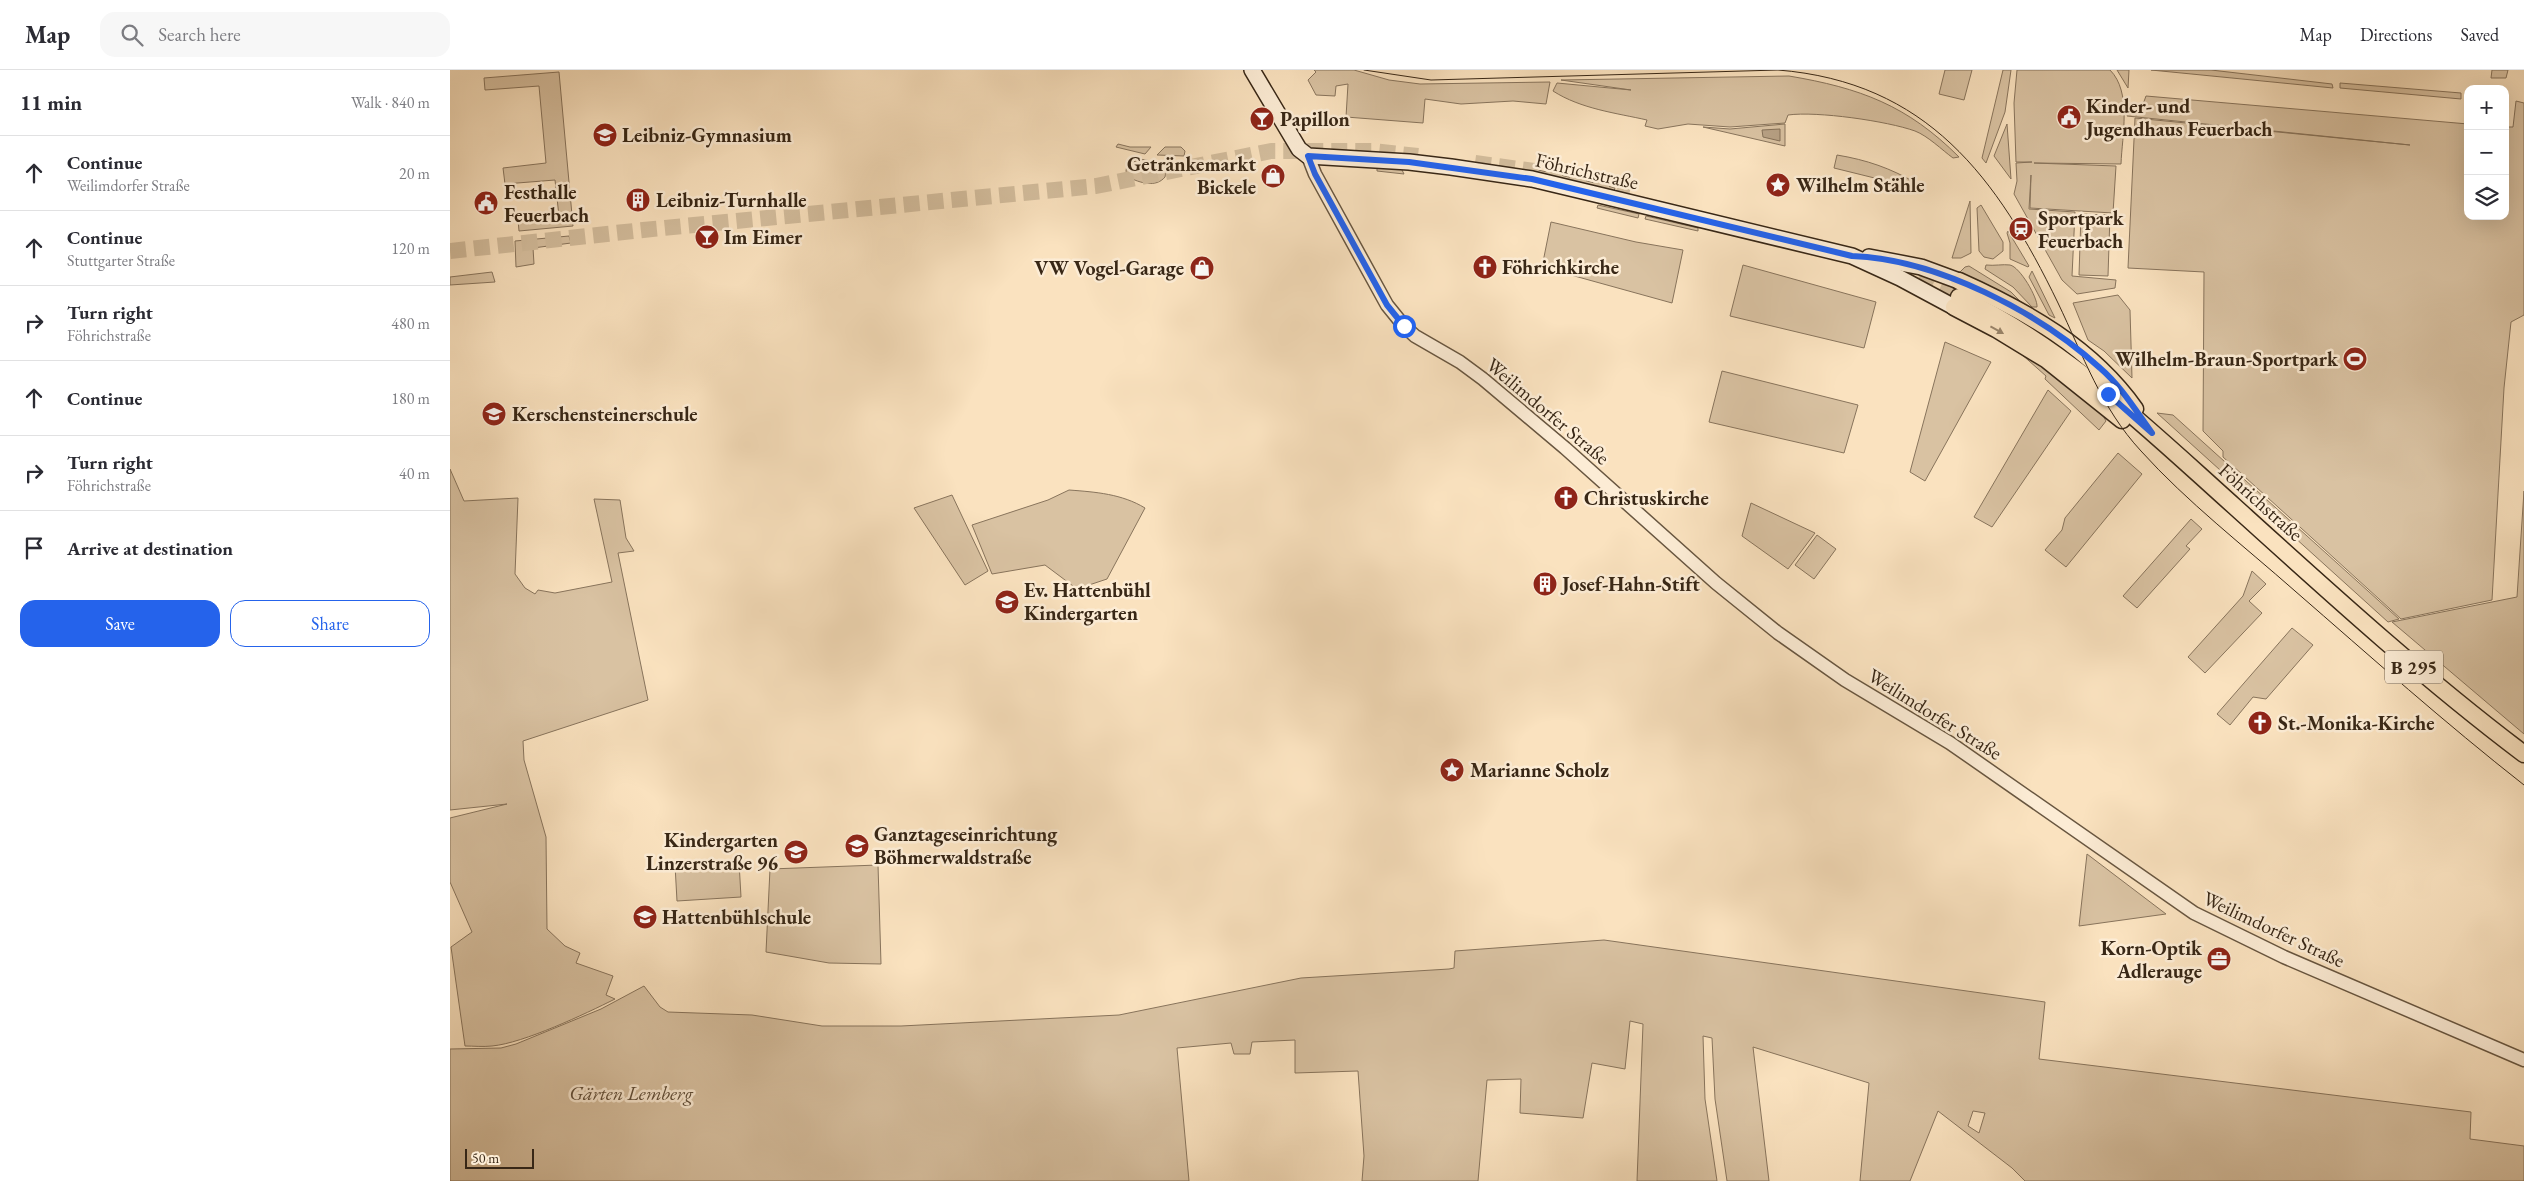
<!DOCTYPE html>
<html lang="en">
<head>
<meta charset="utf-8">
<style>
	:root { --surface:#fff; --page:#f7f7f7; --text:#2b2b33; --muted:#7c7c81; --line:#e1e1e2; --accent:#2563eb }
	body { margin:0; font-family:"EB Garamond",serif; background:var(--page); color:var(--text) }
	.controls { position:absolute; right:15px; top:15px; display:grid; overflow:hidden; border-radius:10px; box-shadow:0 5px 20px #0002 }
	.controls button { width:45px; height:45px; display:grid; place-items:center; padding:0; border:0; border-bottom:1px solid var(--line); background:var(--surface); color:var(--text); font:25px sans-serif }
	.scale { position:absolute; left:15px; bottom:12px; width:69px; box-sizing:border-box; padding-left:5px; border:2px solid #382716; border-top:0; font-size:14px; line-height:18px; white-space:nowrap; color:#382716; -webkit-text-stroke:4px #fcecd5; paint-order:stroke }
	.stop { position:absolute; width:15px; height:15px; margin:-11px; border:4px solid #2563eb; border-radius:50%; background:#fff }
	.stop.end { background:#2563eb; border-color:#fff; box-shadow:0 1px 5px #0008 }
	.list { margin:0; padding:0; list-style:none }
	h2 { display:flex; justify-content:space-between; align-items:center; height:65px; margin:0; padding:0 20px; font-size:21px }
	h2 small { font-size:16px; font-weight:400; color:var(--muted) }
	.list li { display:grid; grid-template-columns:32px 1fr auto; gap:15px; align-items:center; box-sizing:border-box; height:75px; padding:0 20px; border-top:1px solid var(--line) }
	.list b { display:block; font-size:19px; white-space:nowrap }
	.list p { margin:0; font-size:16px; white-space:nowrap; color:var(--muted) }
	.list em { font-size:16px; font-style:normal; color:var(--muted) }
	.actions { display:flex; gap:10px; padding:15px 20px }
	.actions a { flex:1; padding:11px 0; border:1px solid var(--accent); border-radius:15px; text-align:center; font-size:18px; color:var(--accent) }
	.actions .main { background:var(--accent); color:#fff }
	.icon { flex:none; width:28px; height:28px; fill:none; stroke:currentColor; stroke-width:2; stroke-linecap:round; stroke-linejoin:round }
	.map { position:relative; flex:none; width:2074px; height:1111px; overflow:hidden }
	header { display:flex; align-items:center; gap:30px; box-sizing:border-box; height:70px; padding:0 25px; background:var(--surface); border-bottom:1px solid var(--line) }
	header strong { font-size:24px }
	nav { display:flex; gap:28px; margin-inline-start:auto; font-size:18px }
	.search { width:350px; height:45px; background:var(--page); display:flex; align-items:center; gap:12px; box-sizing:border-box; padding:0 18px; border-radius:15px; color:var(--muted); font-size:19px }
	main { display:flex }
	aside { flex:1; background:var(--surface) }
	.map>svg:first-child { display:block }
	.green { fill:#d9c2a2; stroke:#88745c; fill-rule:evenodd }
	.water { fill:#b8a286; stroke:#857159 }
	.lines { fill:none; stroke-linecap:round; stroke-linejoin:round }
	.primary-tunnel { stroke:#d3bd9d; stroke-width:16; stroke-dasharray:16 8; stroke-linecap:butt }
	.tertiary-casing { stroke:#685640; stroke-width:15 }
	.secondary-casing { stroke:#382716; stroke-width:18 }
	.primary-casing { stroke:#382716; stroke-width:19 }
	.tertiary { stroke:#fcecd5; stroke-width:12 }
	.secondary { stroke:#fcecd5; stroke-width:15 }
	.primary { stroke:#fae2bf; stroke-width:16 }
	.tram { stroke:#382716; stroke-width:1 }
	.oneway { fill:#99846a }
	.route { stroke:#2563eb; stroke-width:6 }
	.labels { text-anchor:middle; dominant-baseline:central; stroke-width:5; stroke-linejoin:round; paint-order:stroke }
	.shield { fill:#fcecd5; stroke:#73624f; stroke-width:1 }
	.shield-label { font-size:19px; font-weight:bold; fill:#382716 }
	.poi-label { font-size:20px; font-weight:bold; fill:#382716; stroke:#fcecd5; text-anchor:start }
	.street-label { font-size:20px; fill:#382716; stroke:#fcecd5 }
	.park-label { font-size:20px; font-style:italic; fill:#604e39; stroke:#fcecd5 }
</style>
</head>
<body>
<header>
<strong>Map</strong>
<div class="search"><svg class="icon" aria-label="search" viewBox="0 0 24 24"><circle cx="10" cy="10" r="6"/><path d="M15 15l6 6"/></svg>Search here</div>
<nav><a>Map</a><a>Directions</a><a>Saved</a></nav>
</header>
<main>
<aside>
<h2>11 min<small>Walk · 840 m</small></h2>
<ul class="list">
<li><svg class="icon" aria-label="ahead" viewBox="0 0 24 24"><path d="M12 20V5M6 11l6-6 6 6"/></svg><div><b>Continue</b><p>Weilimdorfer Straße</p></div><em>20 m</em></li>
<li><svg class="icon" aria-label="ahead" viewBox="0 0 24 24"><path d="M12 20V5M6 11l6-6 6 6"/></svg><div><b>Continue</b><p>Stuttgarter Straße</p></div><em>120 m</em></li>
<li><svg class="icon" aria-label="right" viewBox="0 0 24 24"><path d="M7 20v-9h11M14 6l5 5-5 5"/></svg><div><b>Turn right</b><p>Föhrichstraße</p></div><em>480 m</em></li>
<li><svg class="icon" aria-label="ahead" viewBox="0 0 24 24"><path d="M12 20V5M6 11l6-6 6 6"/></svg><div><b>Continue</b></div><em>180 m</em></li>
<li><svg class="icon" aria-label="right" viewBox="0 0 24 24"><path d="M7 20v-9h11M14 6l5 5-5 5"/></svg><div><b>Turn right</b><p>Föhrichstraße</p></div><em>40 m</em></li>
<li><svg class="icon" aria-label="arrive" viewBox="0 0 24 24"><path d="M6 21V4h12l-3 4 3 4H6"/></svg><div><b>Arrive at destination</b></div></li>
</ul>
<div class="actions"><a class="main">Save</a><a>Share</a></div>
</aside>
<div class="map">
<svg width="2074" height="1111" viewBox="0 0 2074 1111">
	<rect width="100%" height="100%" fill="#fae2bf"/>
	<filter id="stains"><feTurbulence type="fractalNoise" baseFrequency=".004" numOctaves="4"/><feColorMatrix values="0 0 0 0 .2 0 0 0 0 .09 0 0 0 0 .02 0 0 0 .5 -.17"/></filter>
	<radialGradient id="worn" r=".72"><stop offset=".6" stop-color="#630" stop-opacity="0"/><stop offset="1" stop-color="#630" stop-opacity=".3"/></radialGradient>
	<g class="green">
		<path d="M864 0H904L939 10 970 14 1100 12 1096 34 1063 31 1011 34 975 29 973 53 896 47 898 14 886 16 885 26 866 25 858 10 866 2Z"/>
		<path d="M1495 0H1522L1514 30 1489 24Z"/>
		<path d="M1553 0H1561L1555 42 1536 93 1532 88Z"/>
		<path d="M1567 0H1660C1682 22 1672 66 1671 94L1584 93 1666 96 1663 143 1580 138 1581 105 1579 139 1625 142 1622 206 1666 210 1665 218 1627 224 1612 210 1564 124 1567 111 1566 93 1582 92H1566L1564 33Z"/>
		<path d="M1667 0H1679L1678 18Z"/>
		<path d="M1701 0H1761L1882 14 1883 18Z"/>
		<path d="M2042 0H2058L2056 8H2041Z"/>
		<path d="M109 2 123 156 69 161 68 150 109 146 105 110 55 114 53 98 96 93 89 16 35 20 34 8Z"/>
		<path d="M1339 6C1410 18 1457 35 1509 87L1503 88C1492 80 1478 66 1465 61 1437 51 1367 41 1338 45L1335 53 1280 57 1238 54 1208 59 1195 56 1197 50C1166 43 1131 39 1103 21L1107 13 1181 20 1111 10Z"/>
		<path d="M1890 13 2011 23V29L1890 18Z"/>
		<path d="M1696 26 2018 54V146H2055V57H2063L2066 31 2074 33V245L2061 252 2054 318 2042 530 1951 549 1773 387V381L1753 361 1754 202 1678 198 1685 48 1960 75 1677 46 1679 40 1683 37H1692Z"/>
		<path d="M1335 54V76L1253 57 1280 59Z"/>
		<path d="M1557 54 1561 109 1544 86Z"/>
		<path d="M668 74 680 77H701L695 84 666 77Z"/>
		<path d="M715 77H731L735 81 734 86 707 85Z"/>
		<path d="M1387 85C1417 90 1440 98 1466 113L1465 118 1384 98Z"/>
		<path d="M690 89 706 92 716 101 715 107C706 118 690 113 678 107L676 101 677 95Z"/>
		<path d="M950 96 954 104 927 101V97Z"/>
		<path d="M1088 100 1123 108 1122 111 1087 103Z"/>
		<path d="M1129 109 1165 118 1164 121 1128 112Z"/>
		<path d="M1520 131 1521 183 1511 188H1502Z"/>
		<path d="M1148 135 1189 144 1188 148 1147 138Z"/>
		<path d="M1531 135 1553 172V181L1543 189 1534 187 1529 181 1527 138Z"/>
		<path d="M1631 144 1660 145 1658 206 1629 205Z"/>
		<path d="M1196 146 1248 158V161L1195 149Z"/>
		<path d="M1101 152 1186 172 1233 180 1222 233 1092 197Z"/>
		<path d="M1558 161 1579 196 1578 197 1560 189V173L1557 163Z"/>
		<path d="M119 166 121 173 83 178 84 194 66 197 65 171Z"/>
		<path d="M1293 195 1426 232 1414 278 1280 246Z"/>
		<path d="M1536 195C1544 196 1553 194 1560 195 1570 197 1588 228 1587 237H1582L1563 217 1535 199Z"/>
		<path d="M1519 196 1561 222 1572 233 1508 204 1515 197Z"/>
		<path d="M1582 201 1605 248 1599 245 1579 207Z"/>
		<path d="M42 202 45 212 0 215V207Z"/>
		<path d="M1668 225 1680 240 1682 308 1654 281 1638 270 1623 233Z"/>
		<path d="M1495 272 1541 292 1475 411 1460 402Z"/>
		<path d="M1563 272 1649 338 1656 351 1649 360 1595 309 1596 306 1561 275Z"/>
		<path d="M1272 301 1408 335 1394 383 1259 352Z"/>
		<path d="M1598 320 1621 341 1542 457 1524 447Z"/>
		<path d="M1707 343 1723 345 1949 549 1938 552Z"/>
		<path d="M1668 383 1692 404 1616 497 1595 480 1612 460 1615 448Z"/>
		<path d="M0 399 14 431 68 428 65 504 75 518 85 524 88 520 105 523 162 512 144 429 170 430 176 468 184 481 168 483 198 630 73 671 74 690 96 767 97 859 115 876 130 883 126 893 163 906 156 925 165 929C135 944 74 973 42 976 33 977 23 976 15 976L1 877 22 862 0 812V748L57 734 0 740Z"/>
		<path d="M619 420C646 422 672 424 695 438L657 509 627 519 595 495 542 504 522 455 598 430Z"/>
		<path d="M2074 421V664L1942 552 2067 527Z"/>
		<path d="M502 425 538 501 515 515 464 438Z"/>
		<path d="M1301 433 1365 463 1338 499 1292 466Z"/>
		<path d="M1741 449 1752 459 1736 476 1740 479 1687 538 1673 526Z"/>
		<path d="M1367 465 1386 479 1364 509 1345 495Z"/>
		<path d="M1802 501 1816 514 1799 531 1812 543 1755 603 1738 587 1793 526Z"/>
		<path d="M1842 558 1863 575 1816 629 1803 627 1780 655 1767 644Z"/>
		<path d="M1637 784 1716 844 1629 856Z"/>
		<path d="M289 792 291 827 227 831 225 795Z"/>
		<path d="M428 795 431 894 379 893 316 882 320 799Z"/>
		<path d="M1154 870 1595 932 1589 989 2021 1042 2020 1069 2074 1076V1111H1575L1562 1098 1488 1041 1460 1111H1410L1419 1013 1303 977 1319 1111H1277L1265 1029 1262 968 1253 966 1255 1029 1267 1111H1187L1193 954 1180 951 1175 999 1142 993 1133 1048 1070 1043 1071 1009 1037 1010 1028 1111H912L914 1086 908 1001 845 1003V970L802 972 800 984H784L781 973 727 978 739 1111H0V979L51 978 66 974 151 939 194 916 210 937 218 942 302 945 372 956H451L669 945 851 908 999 899 1004 898 1005 881ZM1523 1041 1535 1043 1529 1063 1518 1056Z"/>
	</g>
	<path class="water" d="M1330 59V71L1313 67 1312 60Z"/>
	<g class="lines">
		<g class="primary-tunnel">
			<path d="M1025 93 1084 101 1179 125"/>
			<path d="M0 181 193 160 646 116 821 81H922L968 86"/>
			<path d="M1446 199 1509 227"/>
		</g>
		<defs>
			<path id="tertiary" d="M858 86 865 104 937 235 954 256 965 266 1010 292 1033 309 1115 378 1266 513 1328 563 1395 610 1500 673 1744 843 1834 887 2074 990"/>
			<g id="secondary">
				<path d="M802 0 849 79 858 86 959 92 1001 97 1082 109 1149 125 1402 186 1450 208 1504 237"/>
				<path d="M1419 187 1471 197 1509 211"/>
			</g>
			<g id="primary">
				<path d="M1509 211C1576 241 1642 278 1685 339"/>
				<path d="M1509 227C1615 277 1698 359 1784 436 1879 522 1972 607 2074 684"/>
				<path d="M1504 237 1546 259 1597 290 1672 350"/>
			</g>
		</defs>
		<use href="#tertiary" class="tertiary-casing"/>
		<use href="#secondary" class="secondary-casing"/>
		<use href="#primary" class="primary-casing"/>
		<use href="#tertiary" class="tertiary"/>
		<use href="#secondary" class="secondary"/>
		<use href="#primary" class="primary"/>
		<path class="tram" d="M914 0 981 10 1328 0C1477 12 1547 107 1608 233 1633 285 1651 338 1691 381 1737 432 1794 476 1845 521 1921 587 1995 653 2074 715"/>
	</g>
	<defs><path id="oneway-solid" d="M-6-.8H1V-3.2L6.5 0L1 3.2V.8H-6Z" transform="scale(1.25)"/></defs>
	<use class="oneway" href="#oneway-solid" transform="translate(1547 260) rotate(29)"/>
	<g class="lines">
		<path class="route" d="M954 256 937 235 865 104 858 86 959 92 1082 109 1402 186C1486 189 1589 242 1650 298 1671 316 1686 341 1702 363L1658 324"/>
	</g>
	<defs>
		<symbol id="civic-disc" viewBox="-11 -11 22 22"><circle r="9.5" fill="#8f2418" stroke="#fcecd5"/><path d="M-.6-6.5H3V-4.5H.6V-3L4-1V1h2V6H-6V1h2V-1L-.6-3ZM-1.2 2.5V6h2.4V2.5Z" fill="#fff"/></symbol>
		<symbol id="bar-disc" viewBox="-11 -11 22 22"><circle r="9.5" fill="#8f2418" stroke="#fcecd5"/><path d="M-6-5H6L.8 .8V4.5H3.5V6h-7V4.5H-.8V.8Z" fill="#fff"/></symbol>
		<symbol id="school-disc" viewBox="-11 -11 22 22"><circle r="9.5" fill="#8f2418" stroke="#fcecd5"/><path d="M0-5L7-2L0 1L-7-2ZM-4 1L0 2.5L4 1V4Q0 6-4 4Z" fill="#fff"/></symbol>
		<symbol id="shop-disc" viewBox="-11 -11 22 22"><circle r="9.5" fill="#8f2418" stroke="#fcecd5"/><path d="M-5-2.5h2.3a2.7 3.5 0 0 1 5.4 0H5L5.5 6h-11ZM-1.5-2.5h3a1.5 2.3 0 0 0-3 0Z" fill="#fff"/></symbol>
		<symbol id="sight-disc" viewBox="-11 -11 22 22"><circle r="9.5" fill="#8f2418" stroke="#fcecd5"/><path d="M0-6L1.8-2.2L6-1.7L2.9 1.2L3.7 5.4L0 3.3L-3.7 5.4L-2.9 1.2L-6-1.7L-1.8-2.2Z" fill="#fff"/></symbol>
		<symbol id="building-disc" viewBox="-11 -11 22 22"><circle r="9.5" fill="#8f2418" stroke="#fcecd5"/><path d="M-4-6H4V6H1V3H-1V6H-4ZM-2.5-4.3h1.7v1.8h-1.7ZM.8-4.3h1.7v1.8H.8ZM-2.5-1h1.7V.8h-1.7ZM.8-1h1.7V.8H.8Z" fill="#fff"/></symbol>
		<symbol id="station-disc" viewBox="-11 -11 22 22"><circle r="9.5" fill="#8f2418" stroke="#fcecd5"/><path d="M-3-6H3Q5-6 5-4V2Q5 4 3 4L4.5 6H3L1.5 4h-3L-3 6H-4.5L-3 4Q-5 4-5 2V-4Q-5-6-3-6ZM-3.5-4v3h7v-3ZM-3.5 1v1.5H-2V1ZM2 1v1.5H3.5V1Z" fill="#fff"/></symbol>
		<symbol id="church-disc" viewBox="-11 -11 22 22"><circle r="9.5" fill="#8f2418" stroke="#fcecd5"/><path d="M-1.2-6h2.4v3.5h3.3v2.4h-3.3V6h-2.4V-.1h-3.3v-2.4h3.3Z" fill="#fff"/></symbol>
		<symbol id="stadium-disc" viewBox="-11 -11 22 22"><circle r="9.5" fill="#8f2418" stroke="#fcecd5"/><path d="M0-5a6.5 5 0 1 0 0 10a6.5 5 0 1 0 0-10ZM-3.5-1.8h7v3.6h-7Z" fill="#fff"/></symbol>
		<symbol id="office-disc" viewBox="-11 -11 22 22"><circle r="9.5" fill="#8f2418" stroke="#fcecd5"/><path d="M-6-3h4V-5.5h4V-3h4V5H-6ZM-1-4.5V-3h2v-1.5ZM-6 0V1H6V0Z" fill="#fff"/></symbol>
	</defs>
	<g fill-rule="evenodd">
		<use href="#civic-disc" x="1605" y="33" width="28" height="28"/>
		<use href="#bar-disc" x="798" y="35" width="28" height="28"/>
		<use href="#school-disc" x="141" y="51" width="28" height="28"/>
		<use href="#shop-disc" x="809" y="92" width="28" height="28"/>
		<use href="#sight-disc" x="1314" y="101" width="28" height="28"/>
		<use href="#building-disc" x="174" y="116" width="28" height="28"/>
		<use href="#civic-disc" x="22" y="119" width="28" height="28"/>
		<use href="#station-disc" x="1557" y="145" width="28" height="28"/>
		<use href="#bar-disc" x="243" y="153" width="28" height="28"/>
		<use href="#church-disc" x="1021" y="183" width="28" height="28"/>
		<use href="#shop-disc" x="738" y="184" width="28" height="28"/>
		<use href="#stadium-disc" x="1891" y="275" width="28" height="28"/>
		<use href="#school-disc" x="30" y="330" width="28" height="28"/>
		<use href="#church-disc" x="1102" y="414" width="28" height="28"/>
		<use href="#building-disc" x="1081" y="500" width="28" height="28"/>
		<use href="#school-disc" x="543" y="518" width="28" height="28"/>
		<use href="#church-disc" x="1796" y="639" width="28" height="28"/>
		<use href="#sight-disc" x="988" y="686" width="28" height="28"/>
		<use href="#school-disc" x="393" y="762" width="28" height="28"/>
		<use href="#school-disc" x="332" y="768" width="28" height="28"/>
		<use href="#school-disc" x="181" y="833" width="28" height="28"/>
		<use href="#office-disc" x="1755" y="875" width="28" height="28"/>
	</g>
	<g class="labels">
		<rect class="shield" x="1935" y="580.5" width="58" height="33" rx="4"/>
		<g class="shield-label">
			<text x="1964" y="597">B 295</text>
		</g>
		<g class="poi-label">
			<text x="1636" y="36">Kinder- und<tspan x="1636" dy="23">Jugendhaus Feuerbach</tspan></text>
			<text x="830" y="49">Papillon</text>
			<text x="172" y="65">Leibniz-Gymnasium</text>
			<text x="806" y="94" text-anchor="end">Getränkemarkt<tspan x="806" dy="23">Bickele</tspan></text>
			<text x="1346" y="115">Wilhelm Stähle</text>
			<text x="54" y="122">Festhalle<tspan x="54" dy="23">Feuerbach</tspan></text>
			<text x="206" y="130">Leibniz-Turnhalle</text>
			<text x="1588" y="148">Sportpark<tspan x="1588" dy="23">Feuerbach</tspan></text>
			<text x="274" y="167">Im Eimer</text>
			<text x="1052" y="197">Föhrichkirche</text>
			<text x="734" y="198" text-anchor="end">VW Vogel-Garage</text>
			<text x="1888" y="289" text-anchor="end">Wilhelm-Braun-Sportpark</text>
			<text x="62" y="344">Kerschensteinerschule</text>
			<text x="1134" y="428">Christuskirche</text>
			<text x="1112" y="514">Josef-Hahn-Stift</text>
			<text x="574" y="520">Ev. Hattenbühl<tspan x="574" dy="23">Kindergarten</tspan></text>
			<text x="1828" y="653">St.-Monika-Kirche</text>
			<text x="1020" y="700">Marianne Scholz</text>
			<text x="424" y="764">Ganztageseinrichtung<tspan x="424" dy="23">Böhmerwaldstraße</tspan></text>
			<text x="328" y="770" text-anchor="end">Kindergarten<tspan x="328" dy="23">Linzerstraße 96</tspan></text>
			<text x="212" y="847">Hattenbühlschule</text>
			<text x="1752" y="878" text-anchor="end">Korn-Optik<tspan x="1752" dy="23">Adlerauge</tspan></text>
		</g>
		<g class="street-label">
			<text transform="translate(1137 101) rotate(13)">Föhrichstraße</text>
			<text transform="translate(1098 341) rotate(40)">Weilimdorfer Straße</text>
			<text transform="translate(1811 432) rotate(42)">Föhrichstraße</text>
			<text transform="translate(1485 644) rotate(32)">Weilimdorfer Straße</text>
			<text transform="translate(1824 859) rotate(25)">Weilimdorfer Straße</text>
		</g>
		<g class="park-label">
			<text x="181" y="1023">Gärten Lemberg</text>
		</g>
	</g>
	<rect width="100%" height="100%" filter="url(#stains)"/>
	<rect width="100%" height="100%" fill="url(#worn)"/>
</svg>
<div class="controls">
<button>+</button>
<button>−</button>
<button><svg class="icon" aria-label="layers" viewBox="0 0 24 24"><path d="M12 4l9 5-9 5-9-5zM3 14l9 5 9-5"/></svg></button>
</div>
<div class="scale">50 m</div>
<div class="stop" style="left:954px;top:256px"></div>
<div class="stop end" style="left:1658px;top:324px"></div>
</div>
</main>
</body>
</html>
